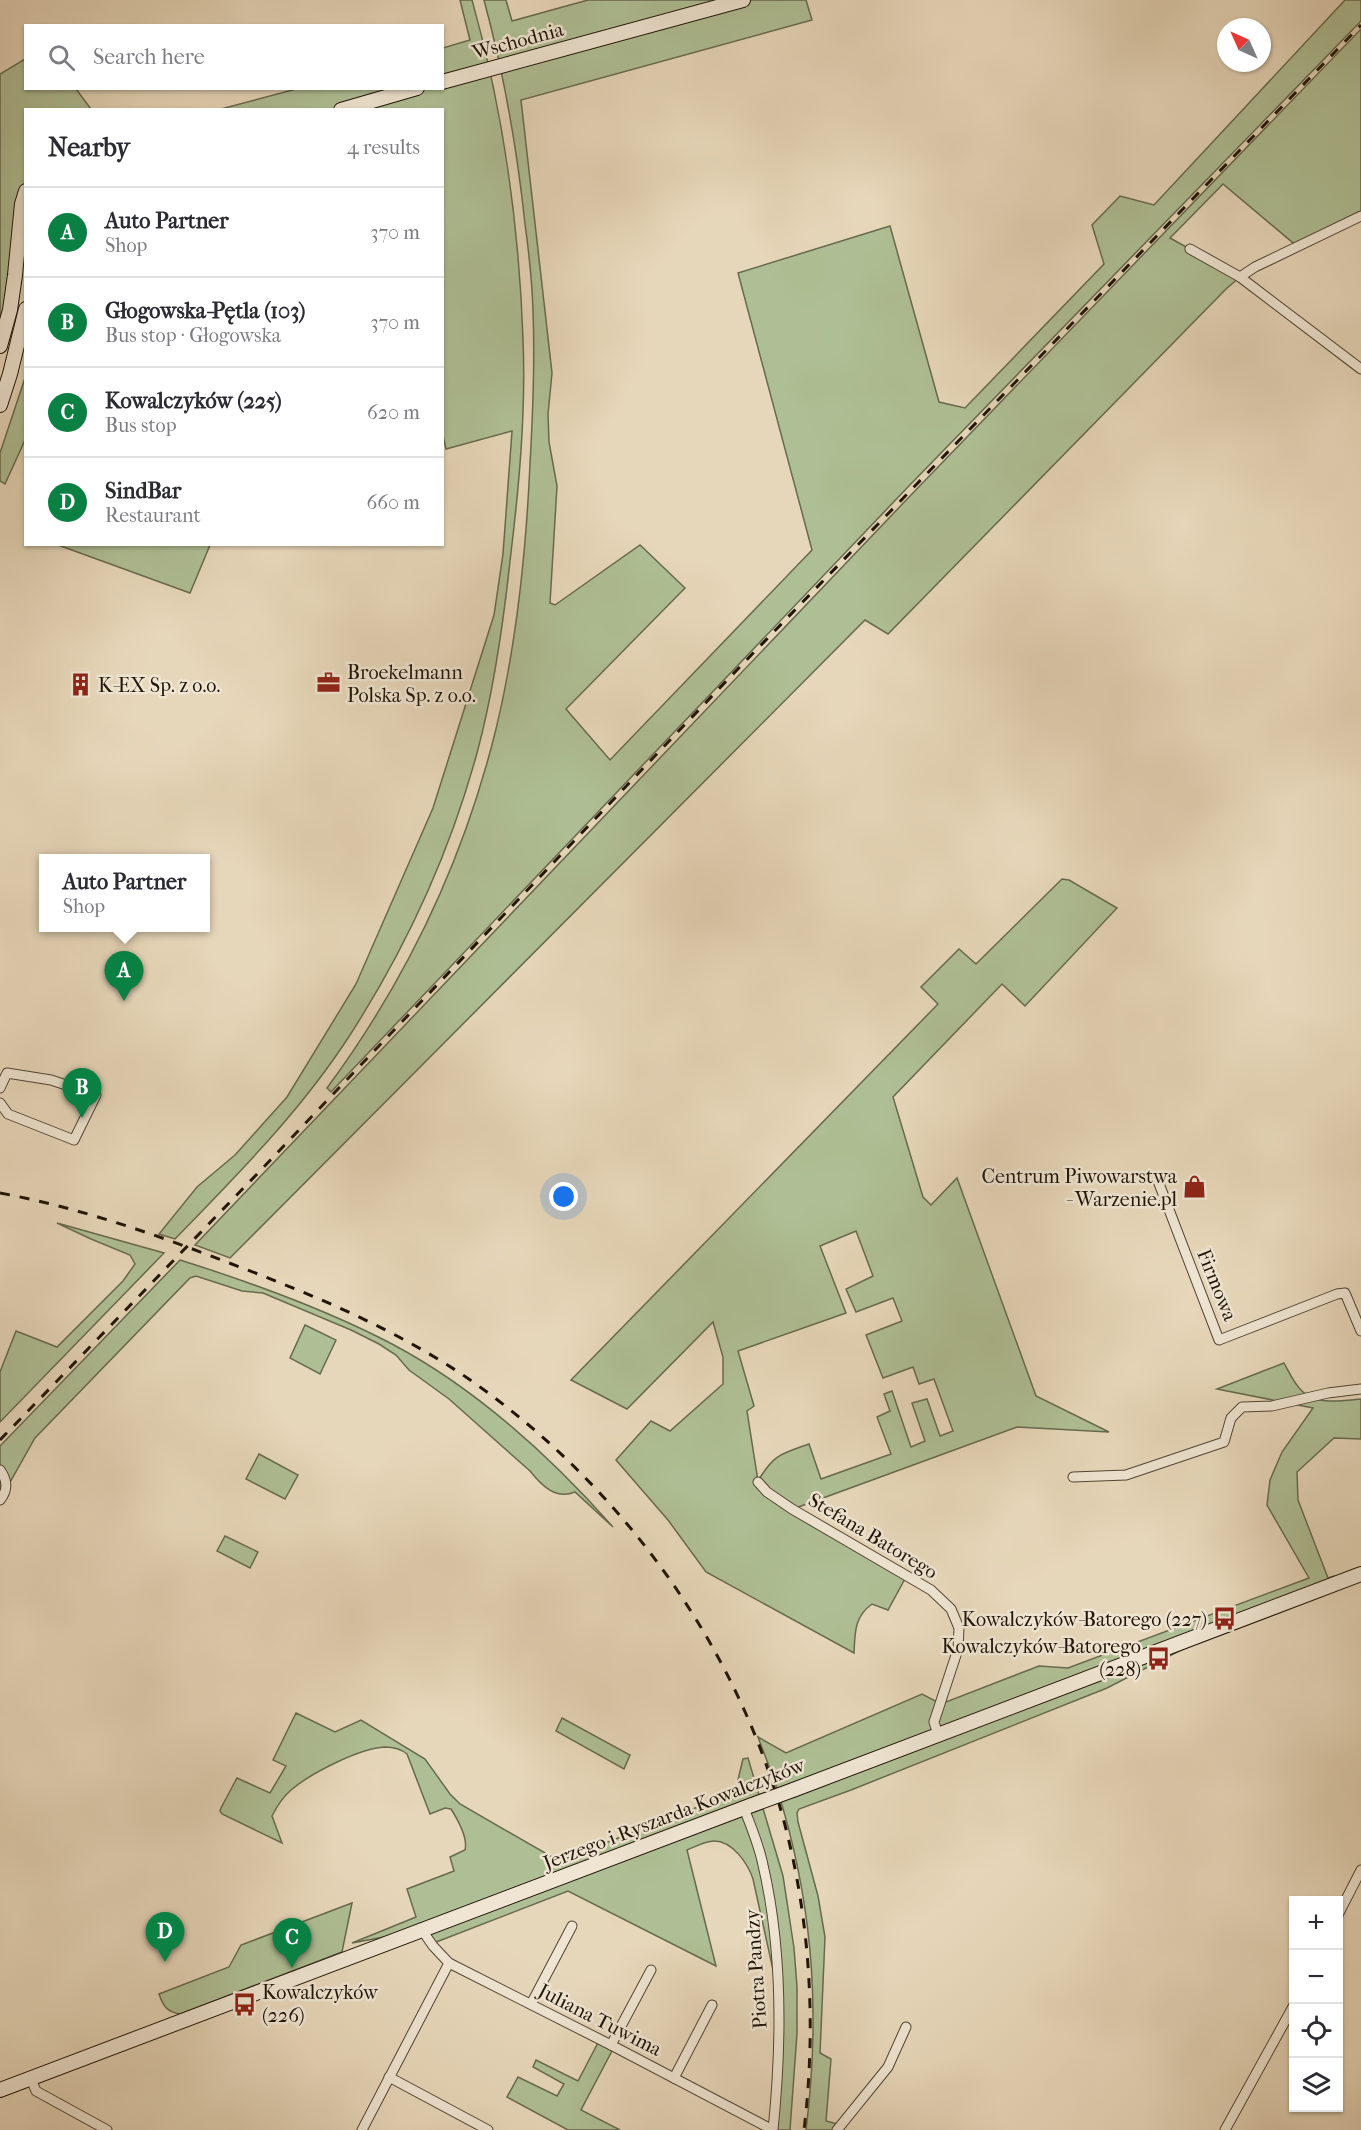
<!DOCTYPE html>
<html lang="en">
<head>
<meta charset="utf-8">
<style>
	:root { --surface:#fff; --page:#f2f2f3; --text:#2b2b33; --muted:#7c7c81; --line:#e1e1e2; --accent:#0b8043 }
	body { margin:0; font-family:"IM FELL French Canon",serif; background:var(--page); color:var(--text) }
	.controls { position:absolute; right:18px; bottom:18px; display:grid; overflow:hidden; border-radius:0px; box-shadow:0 2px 4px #0004 }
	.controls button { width:54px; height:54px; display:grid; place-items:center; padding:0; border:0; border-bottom:2px solid var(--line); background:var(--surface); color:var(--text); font:30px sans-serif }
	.compass { position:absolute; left:1217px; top:18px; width:54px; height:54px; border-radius:50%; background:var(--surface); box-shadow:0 2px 4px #0004; rotate:315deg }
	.you { position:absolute; left:564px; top:1197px; width:21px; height:21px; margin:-15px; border:4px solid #fff; border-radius:50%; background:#1a73e8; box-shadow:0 0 0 9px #1a73e833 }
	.badge { display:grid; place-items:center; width:39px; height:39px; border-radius:50%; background:var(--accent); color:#fff; font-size:20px; font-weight:700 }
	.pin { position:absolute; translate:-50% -50px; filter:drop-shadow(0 2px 3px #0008) }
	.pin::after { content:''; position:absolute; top:32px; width:21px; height:18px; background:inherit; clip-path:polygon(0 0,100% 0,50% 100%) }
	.popup { position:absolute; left:39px; top:854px; width:171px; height:78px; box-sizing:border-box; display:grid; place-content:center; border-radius:0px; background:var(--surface); filter:drop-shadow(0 2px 4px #0005); font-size:20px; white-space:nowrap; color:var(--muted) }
	.popup b { font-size:22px; color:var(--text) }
	.popup::after { content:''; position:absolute; left:50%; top:100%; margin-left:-12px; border:12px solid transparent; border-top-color:var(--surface) }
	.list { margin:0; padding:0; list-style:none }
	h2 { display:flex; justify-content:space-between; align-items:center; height:78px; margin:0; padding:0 24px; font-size:26px }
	h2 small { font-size:20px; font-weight:400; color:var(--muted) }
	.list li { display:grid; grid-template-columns:39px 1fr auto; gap:18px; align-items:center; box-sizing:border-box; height:90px; padding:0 24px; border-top:2px solid var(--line) }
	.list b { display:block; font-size:22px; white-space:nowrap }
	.list p { margin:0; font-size:20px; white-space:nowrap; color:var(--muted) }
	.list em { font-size:20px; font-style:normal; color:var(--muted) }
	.icon { flex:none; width:33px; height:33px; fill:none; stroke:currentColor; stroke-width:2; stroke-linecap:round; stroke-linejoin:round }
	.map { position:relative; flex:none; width:1361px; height:2130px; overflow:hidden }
	.search { position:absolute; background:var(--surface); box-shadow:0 2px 4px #0004; left:24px; top:24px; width:420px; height:66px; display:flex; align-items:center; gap:15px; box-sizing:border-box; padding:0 21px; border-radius:0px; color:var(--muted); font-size:22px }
	.panel { position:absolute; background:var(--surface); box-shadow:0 2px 4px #0004; left:24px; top:108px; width:420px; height:438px; border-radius:0px }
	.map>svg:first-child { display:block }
	.green { fill:#afbf95; stroke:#676a4e; stroke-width:1.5; fill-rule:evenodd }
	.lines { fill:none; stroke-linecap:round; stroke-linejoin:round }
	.street-casing { stroke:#514534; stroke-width:11 }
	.secondary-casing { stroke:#1f1407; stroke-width:16 }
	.street { stroke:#efe5d2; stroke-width:9 }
	.secondary { stroke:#efe5d2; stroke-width:14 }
	.rail { stroke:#1f1407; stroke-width:3; stroke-dasharray:10 10; stroke-linecap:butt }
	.secondary-bridge-casing { stroke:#1f1407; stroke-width:16; stroke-linecap:butt }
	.secondary-bridge { stroke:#efe5d2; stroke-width:14 }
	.labels { text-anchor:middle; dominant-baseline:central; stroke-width:5; stroke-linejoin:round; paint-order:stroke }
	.street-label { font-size:20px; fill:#1f1407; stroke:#efe5d2 }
	.poi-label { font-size:20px; fill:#1f1407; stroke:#efe5d2; text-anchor:start }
</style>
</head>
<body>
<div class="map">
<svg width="1361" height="2130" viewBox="0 0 1361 2130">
	<rect width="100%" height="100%" fill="#e7d7ba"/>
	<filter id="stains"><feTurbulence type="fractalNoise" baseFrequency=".00333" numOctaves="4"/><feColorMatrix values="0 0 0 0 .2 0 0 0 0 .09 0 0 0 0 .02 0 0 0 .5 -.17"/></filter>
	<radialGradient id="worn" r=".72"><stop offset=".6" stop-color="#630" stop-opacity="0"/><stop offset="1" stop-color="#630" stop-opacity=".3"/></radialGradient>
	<g class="green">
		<path d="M460 0H472C503 110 519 225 523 339 526 413 519 488 510 561 503 626 494 690 477 753 450 852 406 948 350 1035 301 1111 238 1174 175 1239L159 1234 197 1187 235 1155 287 1097 356 984 433 808 494 615 503 554 512 431 446 449 443 436 442 110 221 109 296 89 442 88 443 48 470 40Z"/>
		<path d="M484 0H506L512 21 588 0H806L812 20 521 100 552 373 548 414 549 442 557 486 550 603 555 605 640 545 685 588 566 709 610 760 812 550 738 273 890 226 939 402 965 408 1104 264 1092 225 1120 196 1154 205 1345 0H1361V21L906 489 331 1092 327 1088C406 981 464 859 496 729 517 642 526 553 530 464 533 412 535 361 533 310 532 281 529 253 525 224 517 148 504 74 484 0Z"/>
		<path d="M1361 29V216L1298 247 1223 184 1170 238 1240 277 1226 289 888 634 865 620 230 1258 195 1245 911 495Z"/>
		<path d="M25 59 26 88 76 89 91 109 26 110 25 191 0 346V74Z"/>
		<path d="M25 378V440L5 484 0 481V453Z"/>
		<path d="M61 544H210V545L190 593 58 545Z"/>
		<path d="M1062 879 1069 880 1117 908 1025 1006 1002 984 893 1097 923 1197 931 1205 957 1178 1036 1396 1109 1432 1017 1427 793 1509 907 1575 888 1610 872 1604C854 1617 855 1633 854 1653L706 1572 668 1520 616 1460 651 1421 670 1431 723 1384V1357L713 1322 627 1409 571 1380 938 1004 921 987 959 949 976 964ZM856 1231 873 1276 846 1289 856 1312 893 1298 902 1321 866 1335 883 1378 913 1367 919 1384 934 1379 953 1431 940 1436 927 1399 912 1403 925 1441 911 1447 892 1391 884 1394 890 1411 877 1417 891 1454 821 1479 809 1444C781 1454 774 1454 758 1481L747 1411 754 1406 738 1351 846 1313 820 1246Z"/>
		<path d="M57 1223 164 1253 0 1422V1372L16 1331 57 1347 123 1281 135 1264 130 1255 91 1239Z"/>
		<path d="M180 1260C253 1283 325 1309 392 1344 477 1389 550 1456 613 1527L575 1492C556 1500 542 1486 530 1471L449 1399 409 1370 396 1355 379 1344 351 1330 263 1293 242 1291 196 1276 190 1278 35 1438 0 1500V1446Z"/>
		<path d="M305 1325 336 1340 320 1374 290 1358Z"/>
		<path d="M1284 1363C1289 1372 1294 1384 1302 1391 1315 1405 1343 1401 1361 1399V1439L1334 1438 1297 1472 1298 1500 1328 1578 1334 1576V1585L1183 1649 1107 1688 851 1790 799 1809 797 1813 798 1822 818 1896 825 1937 820 2053 831 2059 826 2121 841 2125 837 2130H806C820 2018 814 1914 782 1805 776 1782 766 1759 758 1737L786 1753 922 1694 941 1704 1039 1666 1068 1668 1309 1578 1267 1505 1270 1480 1282 1452 1313 1408 1217 1389Z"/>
		<path d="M259 1454 298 1475 285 1499 246 1479Z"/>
		<path d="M225 1536 258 1552 250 1568 217 1551Z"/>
		<path d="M296 1713 335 1732 361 1720 425 1759 450 1794 460 1804 559 1861 726 1796 736 1788 743 1759 748 1758 783 1876 794 1948 797 1987V2033L790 2130H773L779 1997 753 1879C748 1864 733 1841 714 1841 706 1841 694 1847 687 1850L716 1966 568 1891 431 1944 425 1935 725 1822 422 1930 352 1943 416 1917 407 1889 454 1871 450 1857 465 1850C468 1838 458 1820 451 1809L445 1808 430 1814 407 1754C401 1749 394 1747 385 1747 360 1748 311 1773 291 1790 283 1797 277 1806 272 1816L282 1843 222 1814 220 1811 221 1808 237 1778 270 1793 286 1766 273 1760Z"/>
		<path d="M562 1718 630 1755 624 1769 556 1731Z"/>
		<path d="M352 1903 342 1952 180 2014C167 2012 163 2006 159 1994L229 1967 241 1945Z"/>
		<path d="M600 2039 614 2047 581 2110 620 2130H568L507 2097 518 2077 557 2096 564 2084 533 2067 536 2060 578 2081Z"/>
	</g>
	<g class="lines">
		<defs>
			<g id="street">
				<path d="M1190 249 1240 277 1361 369"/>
				<path d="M1240 277 1255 267 1361 216"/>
				<path d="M0 1088 7 1073 51 1080 96 1095 74 1140 8 1114 0 1103"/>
				<path d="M1158 1181 1219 1340 1337 1294 1345 1293 1361 1331"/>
				<path d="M0 1470C8 1481 8 1490 0 1500"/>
				<path d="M1073 1477 1126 1475 1224 1442 1231 1418 1242 1407 1272 1406 1328 1393 1361 1389"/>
				<path d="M758 1482 767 1492 792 1509 931 1590 951 1609 959 1628 958 1649 934 1722 938 1735"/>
				<path d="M1338 1915 1361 1870"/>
				<path d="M422 1930 433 1946 449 1963 611 2045 773 2130C782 2042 783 1951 763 1865 759 1845 751 1827 744 1808"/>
				<path d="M531 2004 572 1926"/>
				<path d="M611 2045 651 1970"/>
				<path d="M389 2077 488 2130"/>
				<path d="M674 2078 712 2005"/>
				<path d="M31 2079 36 2091 107 2130"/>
				<path d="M362 2130 449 1963"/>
				<path d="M837 2130 888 2067 906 2027"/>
				<path d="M1225 2130 1294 2005"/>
			</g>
			<g id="secondary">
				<path d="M442 82 743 0"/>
				<path d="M341 110 417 88"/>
				<path d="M0 346 10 310 15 275 22 204 26 191"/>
				<path d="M0 405 10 374 26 309"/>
				<path d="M793 1790 1361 1574"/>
				<path d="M0 2090 752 1805"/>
			</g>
		</defs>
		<use href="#street" class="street-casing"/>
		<use href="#secondary" class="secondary-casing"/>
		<use href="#street" class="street"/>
		<use href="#secondary" class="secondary"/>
		<g class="rail">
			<path d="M0 1193C76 1207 152 1233 224 1261 306 1292 387 1325 460 1373 617 1479 739 1645 786 1829 811 1927 816 2030 804 2130"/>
			<path d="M0 1440 258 1173 732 675 1361 25"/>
		</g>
		<defs>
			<path id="secondary-bridge" d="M752 1805 793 1790"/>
		</defs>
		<use href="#secondary-bridge" class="secondary-bridge-casing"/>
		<use href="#secondary-bridge" class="secondary-bridge"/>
	</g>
	<defs>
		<symbol id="office-bare" viewBox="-9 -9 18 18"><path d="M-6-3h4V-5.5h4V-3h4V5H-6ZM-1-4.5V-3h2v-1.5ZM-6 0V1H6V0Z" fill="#8f2418" stroke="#efe5d2" stroke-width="2.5" paint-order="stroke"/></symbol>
		<symbol id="building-bare" viewBox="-9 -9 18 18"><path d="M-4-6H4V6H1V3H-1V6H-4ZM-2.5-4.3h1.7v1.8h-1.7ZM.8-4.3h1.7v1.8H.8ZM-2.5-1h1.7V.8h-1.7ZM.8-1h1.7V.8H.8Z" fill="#8f2418" stroke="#efe5d2" stroke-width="2.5" paint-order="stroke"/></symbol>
		<symbol id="shop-bare" viewBox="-9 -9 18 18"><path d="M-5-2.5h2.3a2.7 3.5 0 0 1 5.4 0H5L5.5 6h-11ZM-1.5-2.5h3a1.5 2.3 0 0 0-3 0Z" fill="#8f2418" stroke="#efe5d2" stroke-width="2.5" paint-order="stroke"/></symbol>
		<symbol id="bus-bare" viewBox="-9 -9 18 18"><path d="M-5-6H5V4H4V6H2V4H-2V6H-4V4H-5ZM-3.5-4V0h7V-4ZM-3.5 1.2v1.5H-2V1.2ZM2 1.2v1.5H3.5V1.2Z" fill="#8f2418" stroke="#efe5d2" stroke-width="2.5" paint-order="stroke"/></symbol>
	</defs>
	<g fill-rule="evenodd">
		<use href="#office-bare" x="312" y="666" width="33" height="33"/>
		<use href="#building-bare" x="64" y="668" width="33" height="33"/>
		<use href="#shop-bare" x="1178" y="1170" width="33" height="33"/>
		<use href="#bus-bare" x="1208" y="1602" width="33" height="33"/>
		<use href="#bus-bare" x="1142" y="1642" width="33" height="33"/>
		<use href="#bus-bare" x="228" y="1988" width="33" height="33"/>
	</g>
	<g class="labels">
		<g class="street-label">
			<text transform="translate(518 41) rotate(-15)">Wschodnia</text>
			<text transform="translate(1217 1285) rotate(68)">Firmowa</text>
			<text transform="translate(873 1536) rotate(31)">Stefana Batorego</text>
			<text transform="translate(674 1814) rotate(-21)">Jerzego i Ryszarda Kowalczyków</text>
			<text transform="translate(756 1969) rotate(-94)">Piotra Pandzy</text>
			<text transform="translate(600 2020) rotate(27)">Juliana Tuwima</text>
		</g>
		<g class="poi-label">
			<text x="347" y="672">Broekelmann<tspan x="347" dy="23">Polska Sp. z o.o.</tspan></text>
			<text x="98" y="685">K-EX Sp. z o.o.</text>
			<text x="1177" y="1176" text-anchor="end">Centrum Piwowarstwa<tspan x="1177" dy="23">- Warzenie.pl</tspan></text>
			<text x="1207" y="1619" text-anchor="end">Kowalczyków-Batorego (227)</text>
			<text x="1141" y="1646" text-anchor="end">Kowalczyków-Batorego<tspan x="1141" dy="23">(228)</tspan></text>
			<text x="262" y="1992">Kowalczyków<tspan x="262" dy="23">(226)</tspan></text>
		</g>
	</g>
	<rect width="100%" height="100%" filter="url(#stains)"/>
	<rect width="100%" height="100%" fill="url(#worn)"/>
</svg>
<div class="controls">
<button>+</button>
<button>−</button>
<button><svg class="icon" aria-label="locate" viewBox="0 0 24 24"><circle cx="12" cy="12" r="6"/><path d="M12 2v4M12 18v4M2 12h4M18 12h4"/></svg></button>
<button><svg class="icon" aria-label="layers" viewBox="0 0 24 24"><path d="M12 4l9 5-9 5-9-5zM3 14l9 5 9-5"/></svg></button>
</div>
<svg class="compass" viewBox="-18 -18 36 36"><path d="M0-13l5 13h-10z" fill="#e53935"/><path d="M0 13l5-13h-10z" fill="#7c7c81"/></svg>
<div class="you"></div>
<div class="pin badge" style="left:124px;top:1001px">A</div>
<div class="popup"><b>Auto Partner</b>Shop</div>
<div class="pin badge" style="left:82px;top:1118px">B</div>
<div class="pin badge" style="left:292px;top:1968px">C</div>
<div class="pin badge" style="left:165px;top:1962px">D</div>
<div class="search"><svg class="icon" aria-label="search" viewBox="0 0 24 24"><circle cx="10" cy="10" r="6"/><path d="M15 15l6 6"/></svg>Search here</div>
<section class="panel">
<h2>Nearby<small>4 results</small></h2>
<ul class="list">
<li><span class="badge">A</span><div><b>Auto Partner</b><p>Shop</p></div><em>370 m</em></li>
<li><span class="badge">B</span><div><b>Głogowska-Pętla (103)</b><p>Bus stop · Głogowska</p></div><em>370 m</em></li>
<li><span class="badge">C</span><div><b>Kowalczyków (225)</b><p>Bus stop</p></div><em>620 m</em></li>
<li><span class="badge">D</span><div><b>SindBar</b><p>Restaurant</p></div><em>660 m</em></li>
</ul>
</section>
</div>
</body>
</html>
